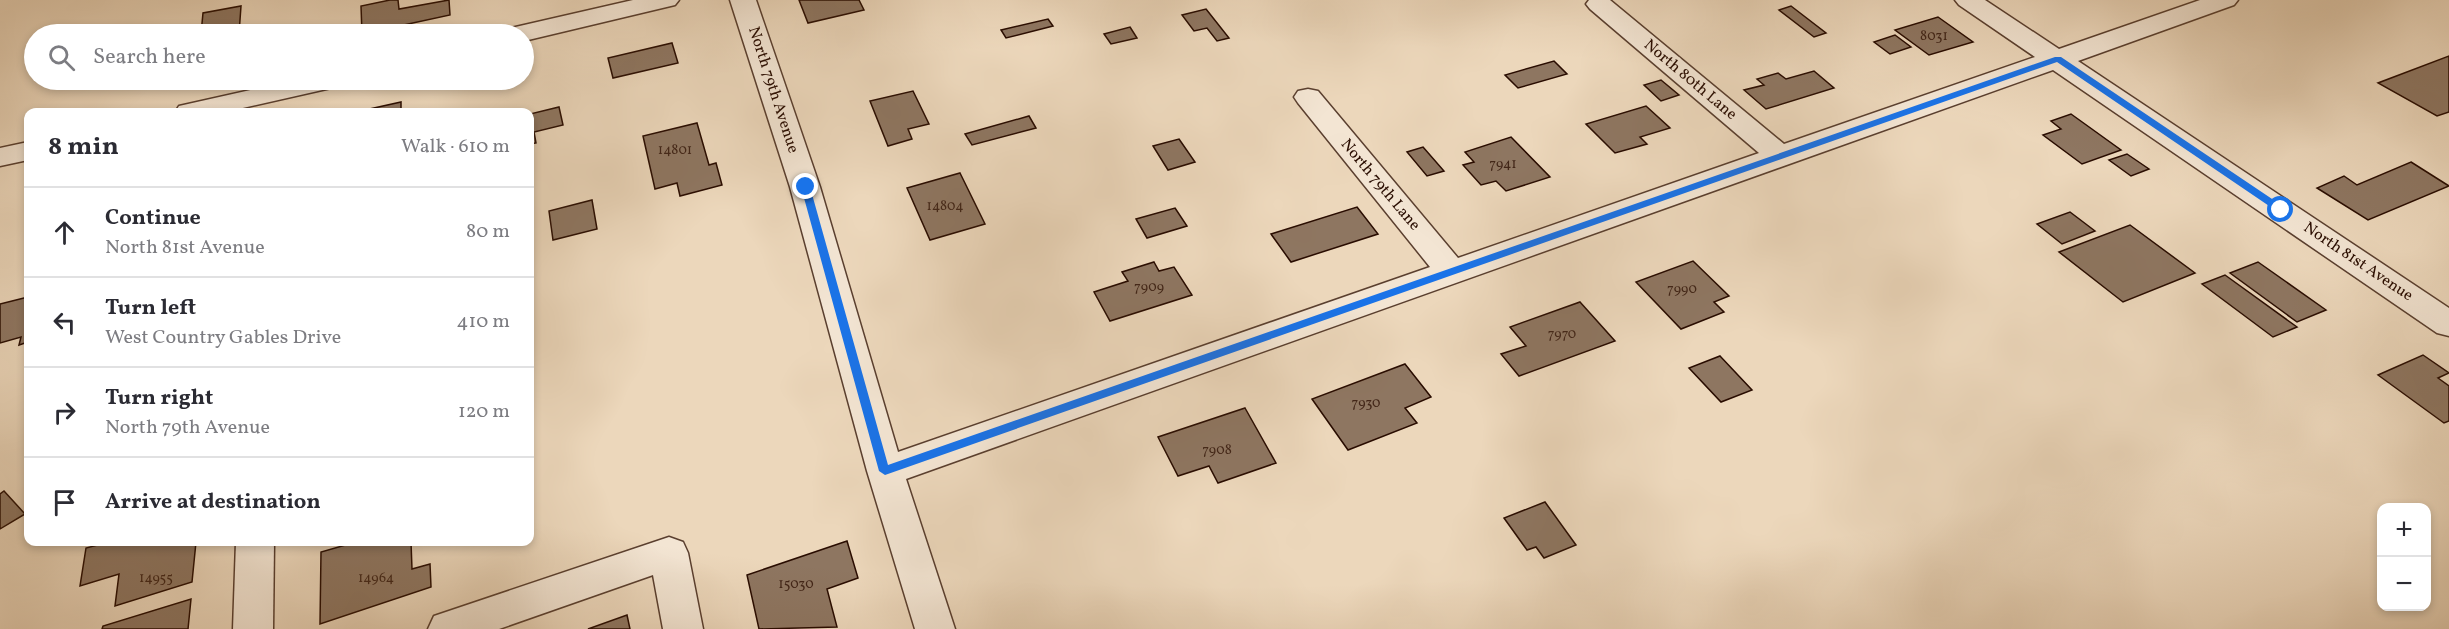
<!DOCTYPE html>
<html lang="en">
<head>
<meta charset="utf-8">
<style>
	:root { --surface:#fff; --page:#f2f2f3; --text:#2b2b33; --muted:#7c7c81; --line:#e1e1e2 }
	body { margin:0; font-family:Vollkorn,serif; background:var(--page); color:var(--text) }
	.controls { position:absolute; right:18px; bottom:18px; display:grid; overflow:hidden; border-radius:12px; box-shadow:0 3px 9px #0003 }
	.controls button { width:54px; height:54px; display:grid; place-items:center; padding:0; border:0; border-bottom:2px solid var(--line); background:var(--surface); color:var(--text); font:30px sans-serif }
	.stop { position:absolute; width:18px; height:18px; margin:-14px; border:4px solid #1a73e8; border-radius:50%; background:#fff }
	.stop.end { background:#1a73e8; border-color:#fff; box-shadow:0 2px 6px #0008 }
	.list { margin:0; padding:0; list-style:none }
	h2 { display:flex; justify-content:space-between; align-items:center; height:78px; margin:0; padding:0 24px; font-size:26px }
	h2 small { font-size:20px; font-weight:400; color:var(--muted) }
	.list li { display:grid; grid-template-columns:39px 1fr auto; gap:18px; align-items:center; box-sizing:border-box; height:90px; padding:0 24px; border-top:2px solid var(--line) }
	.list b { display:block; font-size:22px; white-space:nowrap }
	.list p { margin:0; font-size:20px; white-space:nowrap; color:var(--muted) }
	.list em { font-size:20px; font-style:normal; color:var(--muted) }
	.icon { flex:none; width:33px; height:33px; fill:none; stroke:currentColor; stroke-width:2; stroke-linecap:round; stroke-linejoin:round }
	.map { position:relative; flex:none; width:2449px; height:629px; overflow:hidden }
	.search { position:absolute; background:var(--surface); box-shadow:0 3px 9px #0003; left:24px; top:24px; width:510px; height:66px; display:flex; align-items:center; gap:15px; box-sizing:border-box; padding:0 21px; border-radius:33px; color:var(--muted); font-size:22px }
	.panel { position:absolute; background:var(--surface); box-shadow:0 3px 9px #0003; left:24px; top:108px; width:510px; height:438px; border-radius:12px }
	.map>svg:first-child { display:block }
	.building { fill:#8e7661; stroke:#290c00; stroke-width:1.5 }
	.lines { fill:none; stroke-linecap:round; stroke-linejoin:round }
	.minor-casing { stroke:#5a3f2f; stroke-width:3 }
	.minor { fill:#f3e5d3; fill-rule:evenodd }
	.route { fill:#1a73e8 }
	.labels { text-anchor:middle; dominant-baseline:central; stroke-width:6; stroke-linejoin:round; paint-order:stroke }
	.number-label { font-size:14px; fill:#422618 }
	.street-label { font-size:16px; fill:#290c00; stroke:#f3e5d3 }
</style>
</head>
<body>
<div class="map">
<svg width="2449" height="629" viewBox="0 0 2449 629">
	<rect width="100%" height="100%" fill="#ecd7bb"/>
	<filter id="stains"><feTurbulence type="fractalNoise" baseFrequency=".00333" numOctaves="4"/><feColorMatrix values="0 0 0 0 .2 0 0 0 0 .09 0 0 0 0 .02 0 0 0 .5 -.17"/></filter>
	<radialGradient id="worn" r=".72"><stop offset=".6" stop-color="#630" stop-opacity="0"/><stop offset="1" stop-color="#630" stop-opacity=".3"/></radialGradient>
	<g class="building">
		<path d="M390 0H398L399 9 449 0 450 15 362 34 361 6Z"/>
		<path d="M799 0H859L864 10 808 23Z"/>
		<path d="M241 6 239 34H201L203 13Z"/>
		<path d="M1791 6 1826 33 1814 37 1779 10Z"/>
		<path d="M1206 9 1229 38 1217 41 1207 28 1194 31 1182 15Z"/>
		<path d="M1938 17 1973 42 1929 55 1895 30Z"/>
		<path d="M1048 19 1053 26 1006 38 1001 30Z"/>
		<path d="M1130 27 1137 38 1111 44 1104 34Z"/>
		<path d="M1895 35 1911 47 1890 54 1874 42Z"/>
		<path d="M672 43 678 63 613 78 608 58Z"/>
		<path d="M2449 56V112L2437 116 2378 83Z"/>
		<path d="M1554 61 1567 74 1518 88 1505 75Z"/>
		<path d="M1814 71 1834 88 1766 109 1744 90 1764 85 1757 79 1778 73 1786 79Z"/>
		<path d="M137 80H177L136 88Z"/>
		<path d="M1661 80 1679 95 1661 101 1644 85Z"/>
		<path d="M913 91 929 124 908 129 912 139 888 146 870 101Z"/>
		<path d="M401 102V112H356Z"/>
		<path d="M1646 106 1670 128 1640 137 1647 144 1615 153 1586 124Z"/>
		<path d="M559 107 563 125 534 132 536 143 530 144V114Z"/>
		<path d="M2071 114 2121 150 2082 164 2043 135 2061 129 2051 121Z"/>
		<path d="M1029 116 1036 128 972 145 965 134Z"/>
		<path d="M697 123 709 165 716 163 722 185 680 196 677 183 655 189 643 136Z"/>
		<path d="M1511 137 1550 177 1506 191 1496 181 1481 185 1463 165 1474 162 1465 152Z"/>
		<path d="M1179 139 1195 162 1168 170 1153 146Z"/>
		<path d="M1423 147 1444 171 1427 176 1407 152Z"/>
		<path d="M2127 154 2149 169 2131 176 2109 160Z"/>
		<path d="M2411 162 2449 186 2368 220 2317 188 2344 176 2357 185Z"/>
		<path d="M960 173 985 224 930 240 907 188Z"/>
		<path d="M592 200 597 229 553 240 549 211Z"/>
		<path d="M1357 207 1378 234 1291 262 1271 234Z"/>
		<path d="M1175 208 1187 226 1147 238 1136 219Z"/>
		<path d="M2070 212 2095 231 2062 244 2037 224Z"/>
		<path d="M2130 225 2195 273 2123 302 2059 252Z"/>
		<path d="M1693 261 1729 296 1714 302 1724 312 1681 329 1636 282Z"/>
		<path d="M1154 262 1159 271 1174 267 1192 295 1110 321 1094 292 1128 281 1122 272Z"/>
		<path d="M2258 262 2326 310 2297 322 2230 273Z"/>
		<path d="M2225 275 2297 327 2273 337 2202 284Z"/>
		<path d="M28 297V342L19 345 21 337 0 343V304Z"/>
		<path d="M1580 302 1615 341 1519 376 1501 354 1526 346 1510 327Z"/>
		<path d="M2423 355 2449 373 2438 378 2449 386V421L2444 423 2378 375Z"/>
		<path d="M1720 356 1752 390 1721 402 1689 368Z"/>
		<path d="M1405 364 1431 397 1405 408 1417 423 1348 450 1312 399Z"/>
		<path d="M1245 408 1276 463 1218 483 1209 466 1178 476 1158 437Z"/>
		<path d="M4 491 25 514 0 529V494Z"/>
		<path d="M1545 502 1576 545 1544 558 1536 547 1527 550 1504 518Z"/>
		<path d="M847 541 858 578 827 589 837 627 759 629 747 575Z"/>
		<path d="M109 542H196L192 582 115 606 119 574 80 586 86 548Z"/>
		<path d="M356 542H411L412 569 430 564 431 587 320 624 321 552Z"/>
		<path d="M191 599 188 629H102L103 626Z"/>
		<path d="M627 615 630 629H588Z"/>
	</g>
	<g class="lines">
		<defs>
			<g id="minor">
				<path d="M633 0H679L675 5 524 41V34H507L511 28Z"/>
				<path d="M730 0H756L820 187 898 452 1430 267 1298 103 1294 97 1298 91 1308 89 1318 91 1458 258 1759 153 1590 9 1586 4 1589 0H1610L1784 144 2035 57 1959 5 1955 0H1985L2059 49 2200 0H2238L2234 5 2078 61 2449 308V336L2437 333 2053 70 906 479 955 629H915L867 471 790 187Z"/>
				<path d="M295 80H344L340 86 225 112H175L179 106Z"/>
				<path d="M28 142V160L0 166V148Z"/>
				<path d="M669 537 683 542 688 553 703 629H663L653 575 499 629H428L434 616Z"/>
				<path d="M236 542H274L273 629H233Z"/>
			</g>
		</defs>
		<use href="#minor" class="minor-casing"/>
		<use href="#minor" class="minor"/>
	</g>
	<path class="route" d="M2055 57H2061L2284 207V212H2278L2057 62 885 475 879 471 801 187 806 184 810 187 888 465Z"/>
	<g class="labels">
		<g class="number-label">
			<text x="1934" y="36">8031</text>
			<text x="675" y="150">14801</text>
			<text x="1503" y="164">7941</text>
			<text x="945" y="206">14804</text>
			<text x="1149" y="287">7909</text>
			<text x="1682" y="289">7990</text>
			<text x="1562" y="334">7970</text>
			<text x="1366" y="403">7930</text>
			<text x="1217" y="450">7908</text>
			<text x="156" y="578">14955</text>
			<text x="376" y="578">14964</text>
			<text x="796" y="584">15030</text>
		</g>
		<g class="street-label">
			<text transform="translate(1690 80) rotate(40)">North 80th Lane</text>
			<text transform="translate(773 90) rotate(72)">North 79th Avenue</text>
			<text transform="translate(1380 185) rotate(50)">North 79th Lane</text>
			<text transform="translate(2358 262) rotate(34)">North 81st Avenue</text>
		</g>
	</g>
	<rect width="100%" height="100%" filter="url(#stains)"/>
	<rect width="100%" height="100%" fill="url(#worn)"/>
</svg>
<div class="controls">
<button>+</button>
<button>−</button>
</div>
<div class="stop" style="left:2281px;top:210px"></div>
<div class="stop end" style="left:806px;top:187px"></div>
<div class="search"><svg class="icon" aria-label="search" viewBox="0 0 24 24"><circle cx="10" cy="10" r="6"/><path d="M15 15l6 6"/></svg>Search here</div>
<section class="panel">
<h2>8 min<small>Walk · 610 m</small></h2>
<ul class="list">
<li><svg class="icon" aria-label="ahead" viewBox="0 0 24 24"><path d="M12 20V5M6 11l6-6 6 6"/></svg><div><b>Continue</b><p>North 81st Avenue</p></div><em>80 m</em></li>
<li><svg class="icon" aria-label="left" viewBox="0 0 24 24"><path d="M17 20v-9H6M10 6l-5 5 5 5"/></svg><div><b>Turn left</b><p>West Country Gables Drive</p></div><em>410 m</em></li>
<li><svg class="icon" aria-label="right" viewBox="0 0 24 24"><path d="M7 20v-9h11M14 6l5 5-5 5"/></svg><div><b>Turn right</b><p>North 79th Avenue</p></div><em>120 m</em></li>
<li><svg class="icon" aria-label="arrive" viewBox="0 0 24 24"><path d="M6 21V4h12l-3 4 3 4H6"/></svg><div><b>Arrive at destination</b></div></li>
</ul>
</section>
</div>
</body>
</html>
